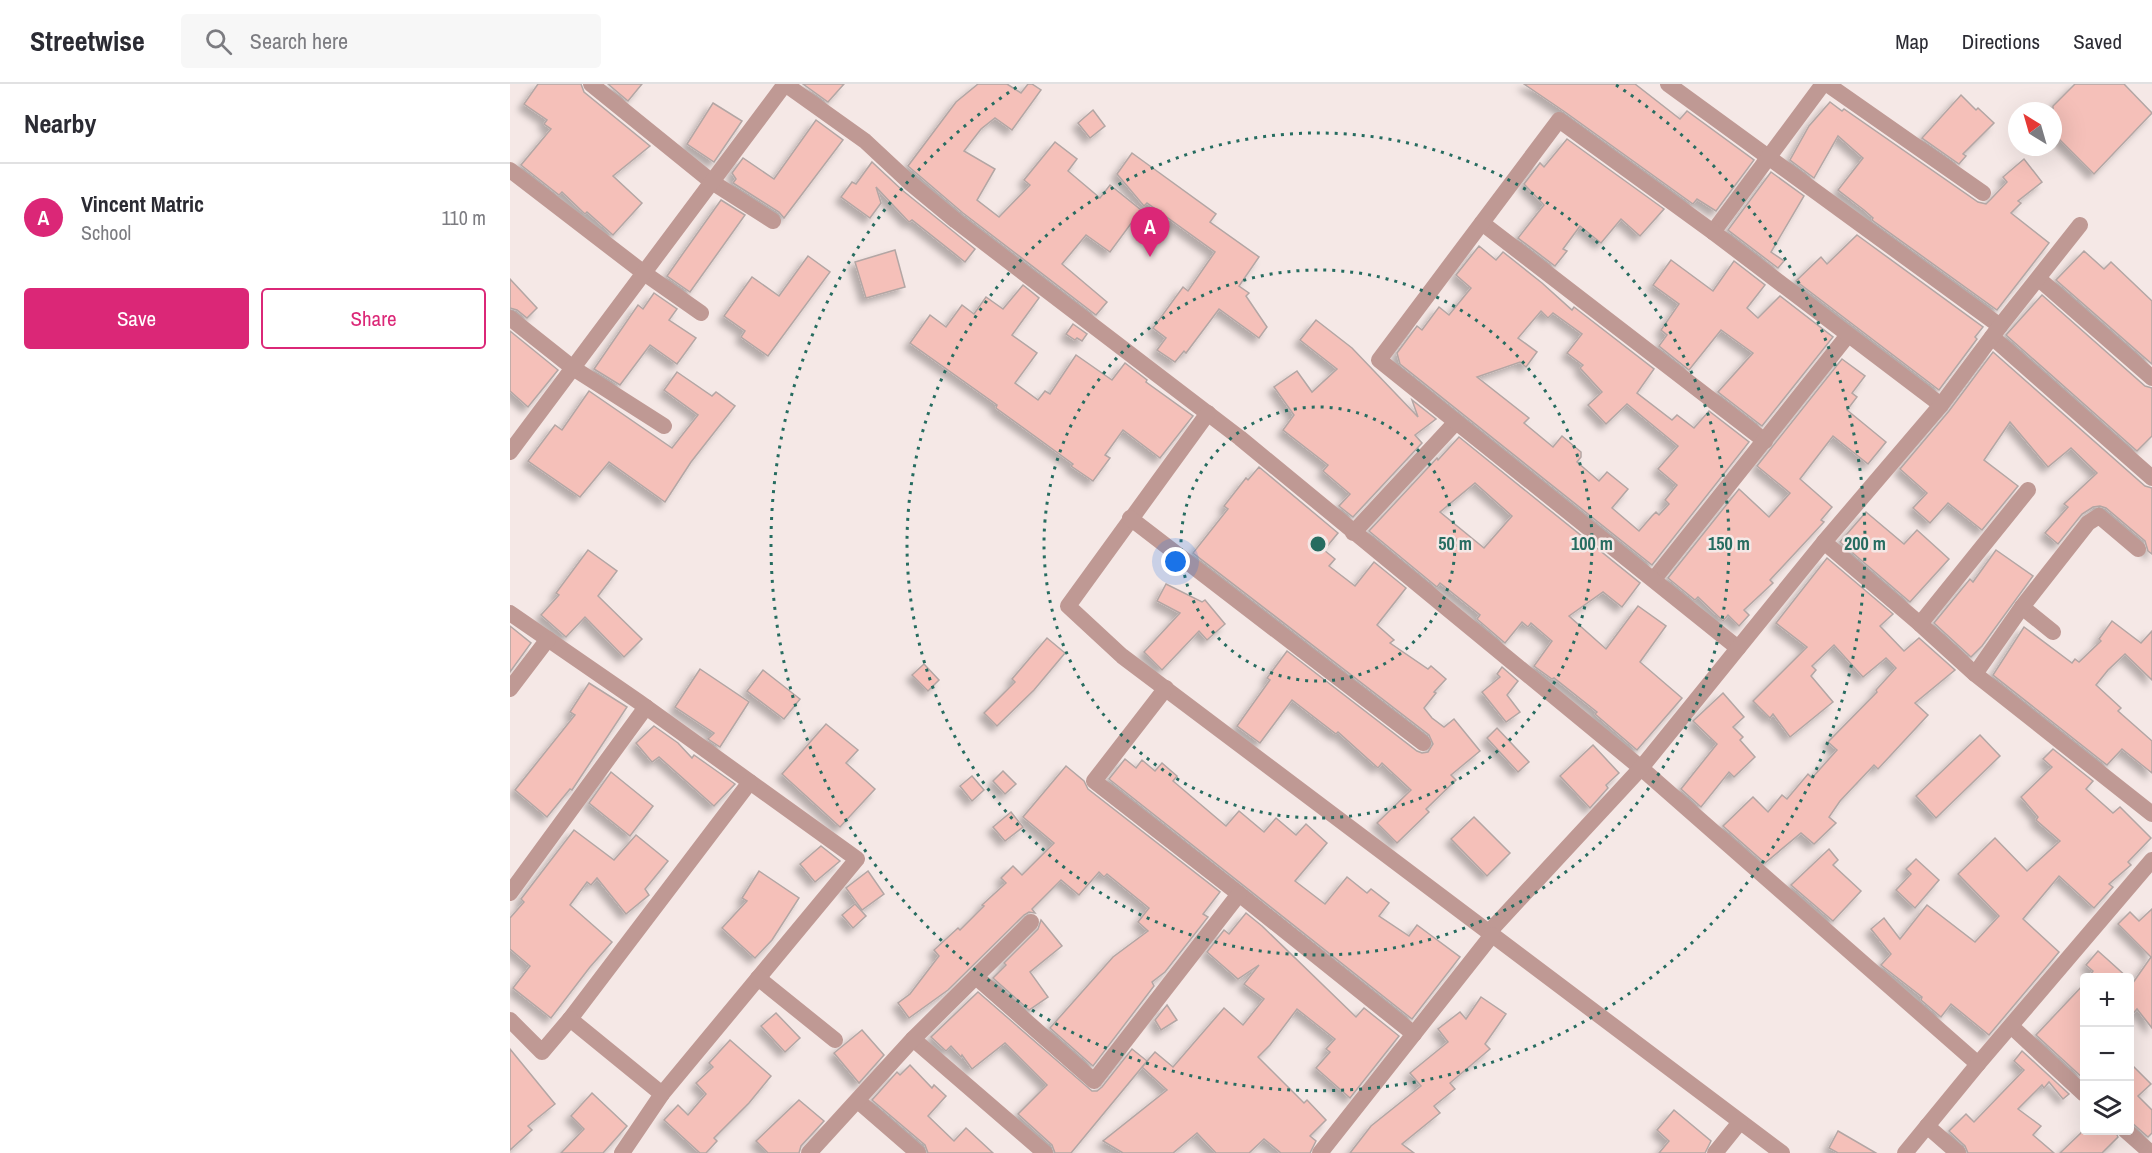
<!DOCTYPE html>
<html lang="en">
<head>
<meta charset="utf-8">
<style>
	:root { --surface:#fff; --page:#f7f7f7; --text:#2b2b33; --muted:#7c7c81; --line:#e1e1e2; --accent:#db2777 }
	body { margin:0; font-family:"Archivo Narrow",sans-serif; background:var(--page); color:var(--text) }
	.controls { position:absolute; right:18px; bottom:18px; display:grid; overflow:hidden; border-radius:6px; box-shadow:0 6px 24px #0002 }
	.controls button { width:54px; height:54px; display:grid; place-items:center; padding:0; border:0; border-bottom:2px solid var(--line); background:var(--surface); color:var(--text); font:30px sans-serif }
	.compass { position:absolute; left:1498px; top:18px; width:54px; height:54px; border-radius:50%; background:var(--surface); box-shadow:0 6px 24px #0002; rotate:323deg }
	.you { position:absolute; left:666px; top:478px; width:21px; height:21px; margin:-15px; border:4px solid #fff; border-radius:50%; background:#1a73e8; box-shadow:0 0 0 9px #1a73e833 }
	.badge { display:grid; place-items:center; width:39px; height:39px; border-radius:50%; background:var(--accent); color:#fff; font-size:20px; font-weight:700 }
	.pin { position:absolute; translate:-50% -50px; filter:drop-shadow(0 2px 3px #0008) }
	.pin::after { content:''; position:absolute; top:32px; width:21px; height:18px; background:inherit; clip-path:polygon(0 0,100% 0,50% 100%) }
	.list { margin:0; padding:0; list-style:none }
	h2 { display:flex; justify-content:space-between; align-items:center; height:78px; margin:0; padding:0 24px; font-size:26px }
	h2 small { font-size:20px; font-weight:400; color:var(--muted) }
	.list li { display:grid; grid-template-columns:39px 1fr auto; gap:18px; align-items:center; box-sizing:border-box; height:108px; padding:0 24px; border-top:2px solid var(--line) }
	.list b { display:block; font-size:22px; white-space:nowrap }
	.list p { margin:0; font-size:20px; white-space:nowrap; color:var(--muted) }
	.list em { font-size:20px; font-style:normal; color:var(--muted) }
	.actions { display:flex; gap:12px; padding:18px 24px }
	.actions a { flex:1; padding:14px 0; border:2px solid var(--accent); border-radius:6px; text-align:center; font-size:21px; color:var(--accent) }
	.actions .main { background:var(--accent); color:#fff }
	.icon { flex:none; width:33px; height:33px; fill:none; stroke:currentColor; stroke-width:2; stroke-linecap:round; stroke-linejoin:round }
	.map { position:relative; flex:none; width:1642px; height:1069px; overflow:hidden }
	header { display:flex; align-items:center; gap:36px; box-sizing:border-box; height:84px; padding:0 30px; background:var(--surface); border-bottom:2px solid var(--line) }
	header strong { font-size:28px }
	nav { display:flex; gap:33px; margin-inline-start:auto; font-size:21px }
	.search { width:420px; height:54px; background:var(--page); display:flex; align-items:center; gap:15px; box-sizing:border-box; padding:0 21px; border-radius:6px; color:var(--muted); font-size:22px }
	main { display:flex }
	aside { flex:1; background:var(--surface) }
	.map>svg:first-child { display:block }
	.building { fill:#f5c0b9; stroke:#b3a6a4; stroke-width:1.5; fill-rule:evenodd; filter:url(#shadow) }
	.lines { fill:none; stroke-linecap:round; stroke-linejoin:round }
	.minor { stroke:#bf9994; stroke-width:16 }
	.ring { fill:none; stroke:#266c60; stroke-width:3; stroke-dasharray:3 6 }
	.centre { fill:#266c60; stroke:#f5e8e6; stroke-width:3 }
	.ring-label { font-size:18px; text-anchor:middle; font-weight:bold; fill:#266c60; stroke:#f5e8e6; stroke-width:5; stroke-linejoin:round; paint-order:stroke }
</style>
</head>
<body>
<header>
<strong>Streetwise</strong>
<div class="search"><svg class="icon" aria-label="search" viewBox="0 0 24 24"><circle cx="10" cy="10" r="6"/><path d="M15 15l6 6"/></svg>Search here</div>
<nav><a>Map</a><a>Directions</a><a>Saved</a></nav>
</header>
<main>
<aside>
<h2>Nearby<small></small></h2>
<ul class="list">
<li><span class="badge">A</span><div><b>Vincent Matric</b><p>School</p></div><em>110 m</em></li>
</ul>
<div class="actions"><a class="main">Save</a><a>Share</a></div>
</aside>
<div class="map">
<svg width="1642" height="1069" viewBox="0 0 1642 1069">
	<defs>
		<filter id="shadow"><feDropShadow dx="-5.5" dy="5.5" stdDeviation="3" flood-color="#0004"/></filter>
	</defs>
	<rect width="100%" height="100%" fill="#f5e8e6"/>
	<g class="building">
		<path d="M28 0H71L74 8 140 62 103 92 132 119 103 151 77 128 75 130 52 108 49 111 11 81 41 45 34 40 37 36 14 20Z"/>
		<path d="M98 0H132L118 17Z"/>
		<path d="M293 0H334L318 18Z"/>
		<path d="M468 0H497L511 9 518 0H522L531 6 502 46 485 34 471 45 454 67 485 85 467 116 489 133 520 101 514 96 545 58 567 75 558 87 590 114 600 101 631 126 600 168 576 151 552 180 597 218 586 231 453 129 398 82 446 18Z"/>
		<path d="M1014 0H1125L1170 35 1177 27 1244 76 1206 127 1187 115 1183 120 1055 28Z"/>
		<path d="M1565 0H1614L1642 29 1584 90 1543 49V22Z"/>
		<path d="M1451 11 1466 26 1468 24 1484 39 1453 70 1456 72 1449 80 1412 54Z"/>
		<path d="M1320 18 1332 27 1334 25 1468 118 1476 120 1481 115 1497 98 1493 93 1514 75 1532 98 1508 117 1511 119 1501 129 1539 159 1487 226 1362 136 1363 134 1354 126 1328 106 1353 74 1328 52 1304 94 1280 76 1299 42Z"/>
		<path d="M203 19 232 37 204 78 177 60Z"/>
		<path d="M583 26 595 42 580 54 568 39Z"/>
		<path d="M306 36 333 56 274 134 269 128 223 99 226 95 222 89 233 74 264 95Z"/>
		<path d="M1057 55 1154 125 1130 152 1111 135 1091 159 1070 142 1053 165 1057 167 1045 182 1008 154 1034 121 1014 100 1030 79 1034 83Z"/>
		<path d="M622 69 706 130 700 138 749 173 729 202 739 209 736 212 757 243 749 254 709 225 676 269 674 267 665 278 647 266 656 254 643 244 673 203 678 207 705 168 637 119 634 122 607 90Z"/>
		<path d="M362 78 392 106 465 165 455 178 402 136 399 138 366 103 371 119 360 134 331 113 342 98 346 100Z"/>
		<path d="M1261 88 1294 112 1261 168 1274 177 1268 184 1218 146Z"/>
		<path d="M211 116 235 131 180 208 157 192Z"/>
		<path d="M1347 151 1473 243 1465 253 1467 255 1429 306 1286 197 1311 173 1317 180Z"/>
		<path d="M969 162 986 176 993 168 1032 199 1062 226 1064 223 1144 285 1127 309 1162 336 1167 331 1184 344 1199 327 1239 358 1142 481 890 280 887 269 907 242 912 246 929 223 939 231 961 204 946 191ZM1031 227 1038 234 1043 229 1072 250 1057 269 1073 281 1070 284 1092 308 1078 321 1096 340 1117 320 1168 362 1148 385 1167 401 1155 416 1159 420 1149 431 1146 428 1142 432 1129 447 1102 424 1118 405 1097 388 1089 397 1067 378 1071 373V368L1052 352 1043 363 1014 339 1019 334 967 293 1010 278 1016 283 1027 268 1008 254Z"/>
		<path d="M385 166 395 203 356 214 345 178Z"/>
		<path d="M1574 167 1594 185 1601 178 1642 217V280L1546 196Z"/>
		<path d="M298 172 320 188 258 272 231 253 235 247 214 232 242 193 269 212Z"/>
		<path d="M1161 176 1203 207 1224 177 1255 201 1237 224 1248 234 1270 212 1323 253 1252 342 1208 308 1243 269 1211 246 1179 286 1149 262 1157 251 1151 246 1169 220 1143 201Z"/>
		<path d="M0 195 27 224 17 234 7 226 0 224Z"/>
		<path d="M513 201 529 214 502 251 527 269 505 299 528 316 535 307 540 310 566 271 602 296 615 279 637 296 636 298 683 332 650 374 613 346 595 371 600 374 583 397 561 382 563 380 486 324 487 321 400 259 420 231 436 243 452 221 464 230 476 213 493 225Z"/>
		<path d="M144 209 167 225 159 236 186 254 167 280 140 261 110 301 84 285 128 221 133 225Z"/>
		<path d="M1532 211 1635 302 1642 304V352L1627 367 1496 251Z"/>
		<path d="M806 236 842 264 908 333 902 316 926 335 905 351 912 359 843 433 829 422 840 410 813 387 818 381 773 346 784 331 764 303 787 287 802 308 827 285 790 256Z"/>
		<path d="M563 240 577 250 572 257 567 254 565 256 556 250Z"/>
		<path d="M0 247 48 286 18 323 0 307Z"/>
		<path d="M1483 268 1635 402 1642 404V470L1638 467 1635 457 1596 424 1590 422 1583 423 1572 430 1548 460 1535 449 1558 423 1554 420 1587 389 1561 364 1538 383 1500 338 1474 376 1508 402 1472 446 1438 419 1420 439 1403 424 1417 409 1390 385 1439 327Z"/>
		<path d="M1332 275 1355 292 1342 309 1347 313 1337 326 1376 358 1358 380 1323 352 1290 395 1322 423 1311 436 1314 438 1260 496 1263 499 1234 526 1239 531 1229 542 1218 531 1213 537 1188 513 1185 516 1158 494 1229 405 1259 433 1280 409 1247 382Z"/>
		<path d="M167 288 202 312 206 308 225 322 181 378 155 418 99 378 70 413 18 377 45 341 52 346 79 307 162 364 188 331 154 306Z"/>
		<path d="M949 353 1130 499 1112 523 1093 508 1059 532 1096 565 1128 522 1156 542 1130 578 1172 614 1127 666 1085 630 1087 628 1044 594 1042 595 1024 582 1042 557 1021 539 1018 543 1012 538 995 559 967 535 970 531 930 499 927 503 859 447 927 374 928 376ZM965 399 1002 432 974 464 930 428Z"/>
		<path d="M749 383 828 449 814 466 825 475 819 482 845 502 864 478 896 504 867 541 884 556 880 559 918 585 921 582 936 595 924 608 926 609 914 624 922 634 934 643 944 635 970 667 941 691 946 696 916 725 919 728 887 759 867 739 901 706 872 679 868 684 828 648 826 650 782 616 750 659 727 642 760 596 757 594 777 567 907 667 912 669 918 668 923 660 919 651 683 469 718 425 714 422 736 394 738 396Z"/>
		<path d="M1356 428 1394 460 1407 446 1439 475 1400 518 1330 458Z"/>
		<path d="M78 466 107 487 88 512 132 555 114 573 75 533 56 553 31 531 49 511 46 509Z"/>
		<path d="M1486 466 1523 492 1472 562 1461 573 1424 539 1460 495 1463 498Z"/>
		<path d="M1317 474 1383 530 1370 542 1394 567 1409 554 1445 586 1405 619 1418 631 1368 685 1364 681 1330 717 1319 733 1326 739 1304 760 1291 749 1255 779 1213 742 1243 713 1258 728 1272 711 1277 715 1298 690 1302 694 1327 666 1318 658 1367 608 1366 606 1386 584 1376 574 1353 593 1324 561 1302 582 1306 586 1301 592 1323 618 1280 653 1263 630 1260 634 1243 617 1297 563 1266 539Z"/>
		<path d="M656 500 692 518 695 516 715 540 697 556 689 547 652 586 634 568 670 529 647 517Z"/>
		<path d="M1602 537 1631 559 1642 547V596L1615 570 1598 586 1586 601 1611 624 1608 627 1642 657V689L1612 665 1597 681 1483 591 1514 543 1562 579 1565 575 1569 578 1591 557 1589 555Z"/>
		<path d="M0 542 21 559 0 588Z"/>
		<path d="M537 554 555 569 524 606 487 642 474 629 505 598 502 595Z"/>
		<path d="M414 580 429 596 418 607 402 591Z"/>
		<path d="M992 583 1008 597 997 611 1010 628 996 638 972 608 990 593 987 590Z"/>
		<path d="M190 585 239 618 210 663 198 655 204 649 165 623Z"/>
		<path d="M253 586 290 615 274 635 237 607Z"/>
		<path d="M79 599 117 623 62 706 60 705 37 733 5 706 65 631 60 628Z"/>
		<path d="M1213 609 1234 633 1223 643 1233 653 1230 656 1245 673 1224 693 1219 688 1191 723 1171 705 1207 660 1183 637Z"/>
		<path d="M316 640 348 666 336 679 365 705 330 743 272 690Z"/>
		<path d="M144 642 168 659 182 674 184 671 225 700 204 722 149 673 142 678 126 659Z"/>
		<path d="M987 644 1019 678 1008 688 977 654Z"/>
		<path d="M1470 651 1490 672 1426 734 1406 712Z"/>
		<path d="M1083 661 1109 689 1096 701 1098 704 1080 724 1050 692Z"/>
		<path d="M1543 665 1583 697 1576 705 1603 729 1610 723 1641 754 1618 778 1621 781 1599 800 1603 803 1584 824 1549 792 1513 835 1549 868 1479 951 1441 920 1431 933 1411 916 1412 913 1371 881 1381 870 1361 845 1374 834 1390 855 1417 821 1465 858 1489 832 1448 790 1485 754 1517 787 1550 757 1526 736 1528 733 1511 713 1542 683 1533 675Z"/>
		<path d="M615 675 626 684 632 676 645 687 652 679 667 692 663 697 716 742 729 727 754 748 766 734 786 751 796 740 817 759 785 797 815 820 837 793 857 809 861 805 879 819 869 832 899 852 907 841 950 873 902 935 599 695Z"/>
		<path d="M556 682 574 697 578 705 710 808 693 830 698 833 655 888 642 898 644 902 583 982 540 944 603 873 638 847 628 838 639 824 597 790 594 793 589 788 569 811 551 796 522 825 525 829 519 828 514 831 438 906 399 934 388 919 400 910 429 872 424 866 448 844 450 846 474 822 472 821 496 799 491 794 503 782 512 791 544 759 513 733Z"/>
		<path d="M493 687 506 700 495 710 483 697Z"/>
		<path d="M101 688 143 722 120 752 79 719Z"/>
		<path d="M462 692 474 706 462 717 450 702Z"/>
		<path d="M501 728 513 743 495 757 483 743Z"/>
		<path d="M964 733 1000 769 977 792 941 755Z"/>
		<path d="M64 746 104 776 126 751 158 777 135 805 139 811 116 830 87 794 81 801 77 798 60 821 102 858 80 883 41 934 3 904 20 882 0 865V834L14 818 11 815Z"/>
		<path d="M311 762 330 777 305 798 290 780Z"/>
		<path d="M1319 765 1328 776 1323 781 1351 807 1323 837 1281 801Z"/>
		<path d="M1406 775 1429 796 1405 824 1386 806 1401 790 1396 785Z"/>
		<path d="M249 787 289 814 262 856 245 874 212 844 237 817 232 814Z"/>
		<path d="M358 787 374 810 352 826 336 804Z"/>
		<path d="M345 820 356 832 343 844 332 831Z"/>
		<path d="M1642 825V944L1627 925 1620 933V903L1641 873 1608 840 1620 828 1629 837Z"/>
		<path d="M736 829 752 842 846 933 854 924 889 952 840 1014 806 984 820 968 816 965 825 955 787 925 760 961 748 973 794 1019 797 1016 816 1036 800 1052 806 1057 800 1069H771L754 1055 739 1069H706L687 1049 663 1069H613L593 1057 657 1006 632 983 645 968 663 983 714 924 733 941 754 915 734 900 749 881 728 895 697 868 714 846 719 850Z"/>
		<path d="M531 836 552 862 520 888 538 913 519 926 483 894 496 881 494 879 528 845Z"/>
		<path d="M1588 867 1597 875 1618 894H1578L1583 887 1576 881Z"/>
		<path d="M1575 899V996L1526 951Z"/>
		<path d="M468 908 582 1007H587L592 1003 622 965 637 977 561 1069H545L542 1061 508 1030 537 1001 495 959 462 985 452 971 451 973 441 962 436 967 421 953Z"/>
		<path d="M971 913 996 930 975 960 980 965 940 999 945 1005 924 1022 930 1029 892 1060 904 1069H840L861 1042 911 1002 900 989 938 958 928 945 950 928 956 935Z"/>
		<path d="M657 921 667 936 651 946 645 936Z"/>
		<path d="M266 929 290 954 275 968 251 942Z"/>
		<path d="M352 946 374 971 349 999 324 969Z"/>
		<path d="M220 956 261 992 239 1019 204 1054 207 1057 196 1069H190L154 1036 168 1021 178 1031 196 1010 186 999 203 983 199 979Z"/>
		<path d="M0 965 45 1020 18 1042 22 1046 0 1066Z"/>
		<path d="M1512 967 1559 1010 1553 1015 1539 998 1534 1004 1532 1001 1508 1025 1531 1042 1523 1051 1544 1069H1458L1455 1062 1439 1047 1456 1030 1464 1038 1514 986 1504 977Z"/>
		<path d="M1620 979 1641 1000 1628 1012 1642 1026V1049L1638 1053 1620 1037Z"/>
		<path d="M400 981 422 1004 424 1001 436 1012 418 1032 444 1057 456 1044 483 1069H418L415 1061 362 1016 387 988 390 991Z"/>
		<path d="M82 1009 117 1042 93 1069H51L74 1045 61 1032Z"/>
		<path d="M289 1016 314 1037 291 1062 289 1069H258L246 1057Z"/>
		<path d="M1164 1026 1201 1057 1195 1069H1149L1159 1057 1147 1046Z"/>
		<path d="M1328 1047 1366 1069H1328L1319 1064Z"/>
		<path d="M1573 1047H1605L1608 1053 1592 1069H1550Z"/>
	</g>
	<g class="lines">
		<g class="minor">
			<path d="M81 0 202 98 263 137"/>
			<path d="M275 0 355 57 399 98 446 137 730 354 1131 684 1468 980"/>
			<path d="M1158 0 1490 242"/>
			<path d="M1317 0 1473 109"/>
			<path d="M0 86 134 189 191 229"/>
			<path d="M972 139 1255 357"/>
			<path d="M1203 148 1313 0"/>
			<path d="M1529 195 1642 294"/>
			<path d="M0 234 63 284 154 342"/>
			<path d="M1482 253 1642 394"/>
			<path d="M698 329 558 522 612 572 1272 1069"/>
			<path d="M0 368 275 0"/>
			<path d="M620 434 913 659"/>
			<path d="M843 449 946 338"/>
			<path d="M1314 458 1410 540 1465 590 1642 730"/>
			<path d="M1144 495 1338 251"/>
			<path d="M1512 523 1543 548"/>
			<path d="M0 529 129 618 347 775 152 1010"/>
			<path d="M1410 540 1518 406"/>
			<path d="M1228 564 869 276 1049 36 1203 148 1431 321"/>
			<path d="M1465 590 1512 523 1578 439 1589 432 1628 465"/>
			<path d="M656 604 584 697 729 810 904 950"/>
			<path d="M0 605 38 555"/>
			<path d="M0 809 136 623"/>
			<path d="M979 848 1131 684 1314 458 1431 321 1490 242 1570 141"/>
			<path d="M466 893 584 997 729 810"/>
			<path d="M248 894 325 956"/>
			<path d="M60 935 240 698"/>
			<path d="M0 936 32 968 60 935 152 1010 112 1069"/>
			<path d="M1501 942 1574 1010"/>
			<path d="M403 955 535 1069"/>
			<path d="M348 1017 408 1069"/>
			<path d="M1417 1042 1448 1069"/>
			<path d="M1615 1046 1641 1069"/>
			<path d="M299 1069 403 955 521 838"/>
			<path d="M810 1069 982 851"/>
			<path d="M1205 1069 1230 1038"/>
			<path d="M1395 1069 1468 980 1642 776"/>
		</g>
	</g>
	<g class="ring">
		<circle cx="808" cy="460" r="137"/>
		<circle cx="808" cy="460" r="274"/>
		<circle cx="808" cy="460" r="411"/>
		<path d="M1106 1A547 547 0 1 1 510 1"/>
	</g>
	<circle cx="808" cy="460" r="9" class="centre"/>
	<g class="ring-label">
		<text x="945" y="466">50 m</text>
		<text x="1082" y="466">100 m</text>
		<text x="1219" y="466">150 m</text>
		<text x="1355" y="466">200 m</text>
	</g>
</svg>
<div class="controls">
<button>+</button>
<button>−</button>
<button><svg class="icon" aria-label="layers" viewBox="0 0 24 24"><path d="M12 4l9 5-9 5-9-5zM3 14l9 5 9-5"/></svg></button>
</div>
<svg class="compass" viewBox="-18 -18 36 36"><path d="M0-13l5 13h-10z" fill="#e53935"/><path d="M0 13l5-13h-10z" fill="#7c7c81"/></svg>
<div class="you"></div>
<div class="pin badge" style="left:640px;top:173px">A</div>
</div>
</main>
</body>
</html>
